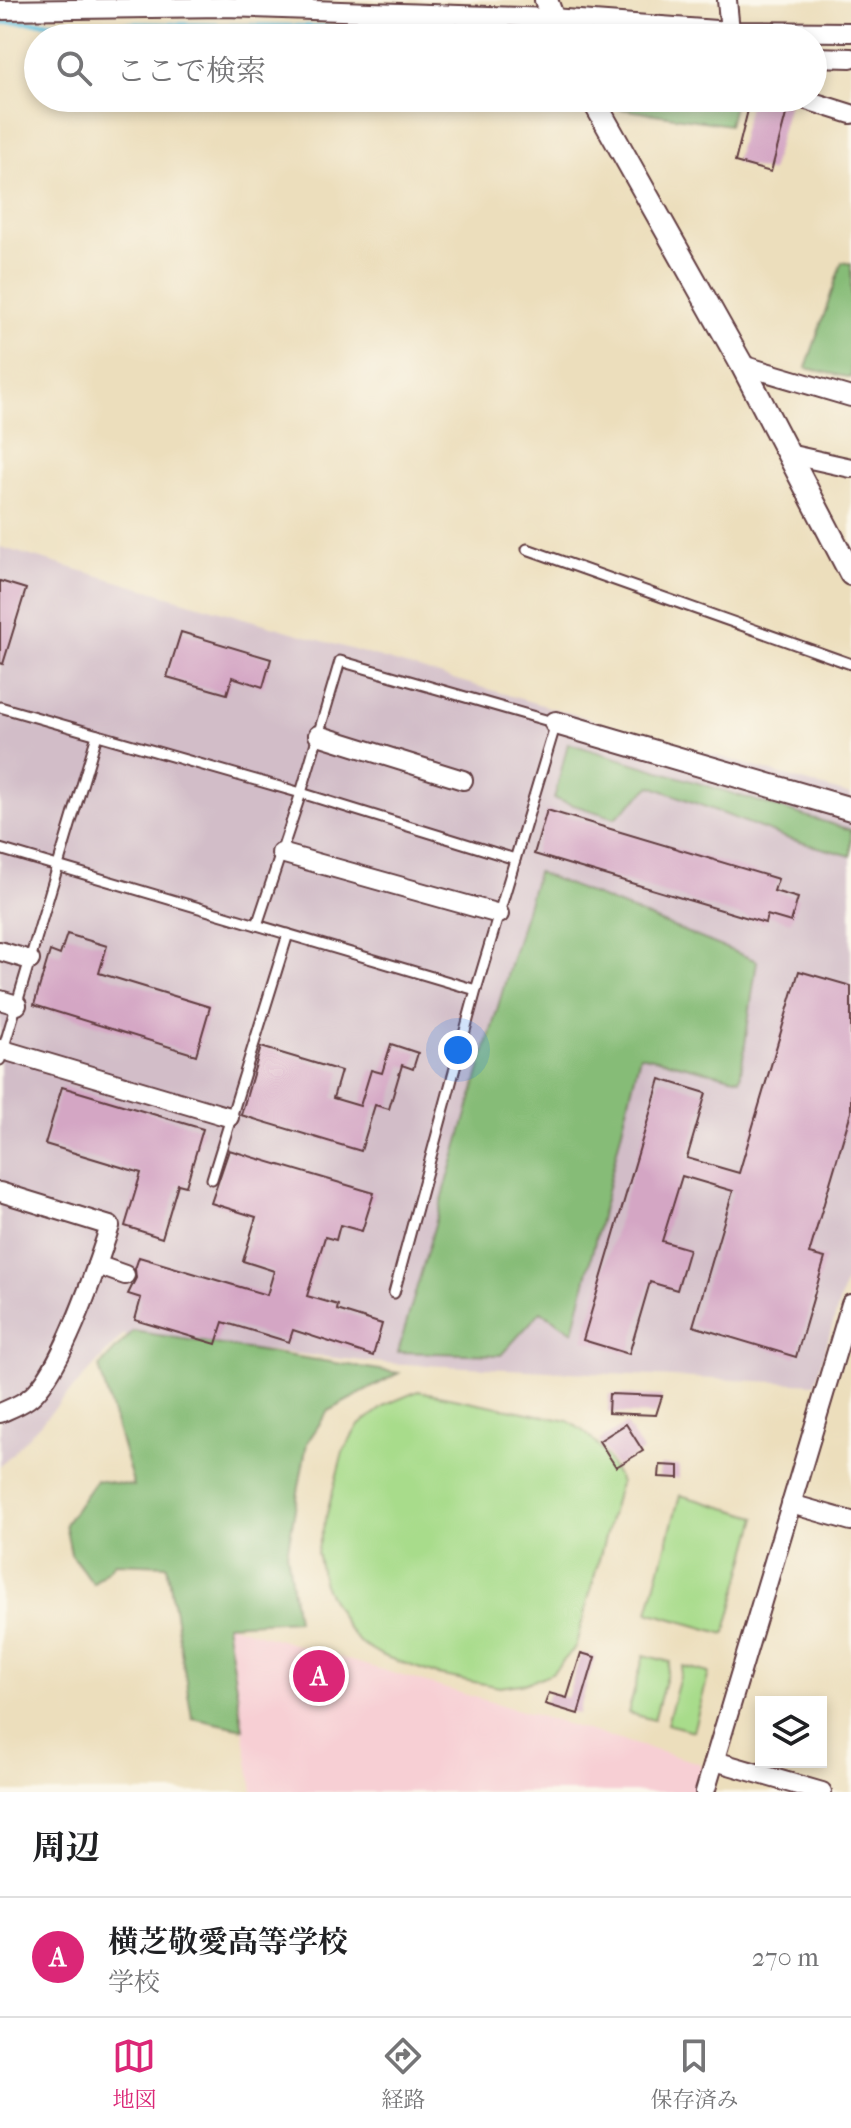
<!DOCTYPE html>
<html lang="ja">
<head>
<meta charset="utf-8">
<style>
	:root { --surface:#fff; --page:#f6f6f6; --text:#202124; --muted:#757577; --line:#e0e0e0; --accent:#db2777 }
	body { margin:0; font-family:"IM FELL French Canon","Noto Serif JP",serif; background:var(--page); color:var(--text) }
	.controls { position:absolute; right:24px; bottom:24px; display:grid; overflow:hidden; border-radius:0px; box-shadow:0 4px 12px #0003 }
	.controls button { width:72px; height:72px; display:grid; place-items:center; padding:0; border:0; border-bottom:2px solid var(--line); background:var(--surface); color:var(--text); font:40px sans-serif }
	.you { position:absolute; left:458px; top:1050px; width:28px; height:28px; margin:-20px; border:6px solid #fff; border-radius:50%; background:#1a73e8; box-shadow:0 0 0 12px #1a73e833 }
	.badge { display:grid; place-items:center; width:52px; height:52px; border-radius:50%; background:var(--accent); color:#fff; font-size:26px; font-weight:700 }
	.pin { position:absolute; translate:-50% -50%; border:4px solid #fff; box-shadow:0 2px 8px #0006 }
	.list { margin:0; padding:0; list-style:none }
	h2 { display:flex; justify-content:space-between; align-items:center; height:104px; margin:0; padding:0 32px; font-size:34px }
	h2 small { font-size:26px; font-weight:400; color:var(--muted) }
	.list li { display:grid; grid-template-columns:52px 1fr auto; gap:24px; align-items:center; box-sizing:border-box; height:120px; padding:0 32px; border-top:2px solid var(--line) }
	.list b { display:block; font-size:30px; white-space:nowrap }
	.list p { margin:0; font-size:26px; white-space:nowrap; color:var(--muted) }
	.list em { font-size:26px; font-style:normal; color:var(--muted) }
	.icon { flex:none; width:44px; height:44px; fill:none; stroke:currentColor; stroke-width:2; stroke-linecap:round; stroke-linejoin:round }
	.map { position:relative; flex:none; width:851px; height:1792px; overflow:hidden }
	.search { position:absolute; background:var(--surface); box-shadow:0 4px 12px #0003; left:24px; right:24px; top:24px; height:88px; display:flex; align-items:center; gap:20px; box-sizing:border-box; padding:0 28px; border-radius:44px; color:var(--muted); font-size:30px }
	.sheet { height:224px; background:var(--surface) }
	nav { display:flex; justify-content:space-around; align-items:center; box-sizing:border-box; height:112px; border-top:2px solid var(--line); background:var(--surface); font-size:22px; color:var(--muted) }
	nav a { display:grid; justify-items:center; gap:4px }
	nav .on { color:var(--accent) }
	.map>svg:first-child { display:block }
	.built { fill:#f7cfd4 }
	.industrial { fill:#d2bdc8 }
	.green { fill:#a8dc8b; stroke:#797e5b; stroke-width:2 }
	.forest { fill:#86bc77; stroke:#686e51; stroke-width:2 }
	.lines { fill:none; stroke-linecap:round; stroke-linejoin:round }
	.stream { stroke:#62c2e0; stroke-width:5 }
	.building { fill:#d4a6c4 }
	.service-casing { stroke:#623c41; stroke-width:13 }
	.minor-casing { stroke:#623c41; stroke-width:22 }
	.tertiary-casing { stroke:#623c41; stroke-width:26 }
	.service { stroke:#fff; stroke-width:9 }
	.minor { stroke:#fff; stroke-width:18 }
	.tertiary { stroke:#fff; stroke-width:22 }
</style>
</head>
<body>
<div class="map">
<svg width="851" height="1792" viewBox="0 0 851 1792">
	<rect width="100%" height="100%" fill="#fbf7ec"/>
	<filter id="ink" filterUnits="userSpaceOnUse"><feTurbulence type="fractalNoise" baseFrequency=".0125" numOctaves="2"/><feDisplacementMap in="SourceGraphic" scale="16" xChannelSelector="R" yChannelSelector="G"/><feConvolveMatrix kernelMatrix="1 2 1 2 8 2 1 2 1" color-interpolation-filters="sRGB"/></filter>
	<filter id="wash" filterUnits="userSpaceOnUse"><feTurbulence type="fractalNoise" baseFrequency=".006" numOctaves="4" result="noise"/><feDisplacementMap in="SourceGraphic" scale="32" xChannelSelector="R" yChannelSelector="G"/><feGaussianBlur stdDeviation="1.8" result="paint"/><feColorMatrix in="noise" values="0 0 0 0 0 0 0 0 0 0 0 0 0 0 0 0 0 1.4 0 .05"/><feComposite in="paint" operator="in"/></filter>
	<g filter="url(#wash)">
		<rect width="100%" height="100%" fill="#ecdebc"/>
		<path class="built" d="M226 1624 699 1763 705 1773 700 1792H253Z"/>
		<path class="industrial" d="M0 547 851 795V1263L815 1384 382 1363 123 1335 0 1467Z"/>
		<g class="green">
			<path d="M418 1391 568 1421C596 1437 606 1453 620 1482L575 1648 552 1673 527 1683 500 1687 438 1675 383 1656 359 1642 346 1626 324 1585 317 1552 343 1452 358 1426 387 1404Z"/>
			<path d="M680 1495 757 1517 725 1634 648 1612Z"/>
			<path d="M644 1655 670 1662 654 1720 628 1713Z"/>
			<path d="M683 1666 709 1673 693 1731 667 1724Z"/>
		</g>
		<g class="forest">
			<path d="M616 98H736L729 125 621 109Z"/>
			<path d="M842 262 851 264V378L806 368Z"/>
			<path d="M568 743 851 830V856L789 839 651 786 615 818 554 799Z"/>
			<path d="M537 872 757 961 740 1079 640 1055 573 1332 541 1311 501 1355 398 1352Z"/>
			<path d="M133 1331 399 1373 328 1411 307 1443 287 1553 297 1620 226 1624 243 1729 192 1718 167 1565 115 1563 93 1584 71 1554 65 1524 96 1480 134 1486 99 1367Z"/>
		</g>
		<g class="lines">
			<path class="stream" d="M0 23 18 22 512 30 552 36"/>
		</g>
		<g id="blocks">
			<g class="building">
				<path d="M751 98H768L789 103 771 172 735 162Z"/>
				<path d="M0 581 26 589 3 664 0 663Z"/>
				<path d="M181 632 271 659 263 687 232 677 227 694 167 677Z"/>
				<path d="M547 810 778 879 774 891 798 898 791 922 767 915 765 923 534 854Z"/>
				<path d="M67 934 107 946 99 973 210 1007 196 1055 34 1005 50 951 60 955Z"/>
				<path d="M799 971 851 986V1112L809 1254 825 1258 796 1357 693 1326 733 1191 682 1176 662 1241 689 1249 677 1290 650 1282 629 1354 583 1340 660 1079 706 1093 687 1158 739 1173Z"/>
				<path d="M391 1044 418 1053 413 1069 402 1065 389 1109 375 1105 361 1151 241 1115 261 1047 341 1071 333 1098 360 1106 371 1070 382 1073Z"/>
				<path d="M62 1087 203 1129 186 1186 178 1184 162 1238 125 1226 141 1173 45 1144Z"/>
				<path d="M229 1150 374 1193 362 1231 340 1225 336 1240 325 1237 307 1296 338 1305 337 1310 382 1324 373 1356 293 1330 289 1342 223 1322 216 1344 135 1320 141 1298 128 1294 136 1278 135 1269 139 1257 267 1295 274 1271 243 1261 256 1217 211 1203Z"/>
				<path d="M609 1394 662 1396 656 1415 608 1413Z"/>
				<path d="M626 1424 643 1451 616 1467 599 1441Z"/>
				<path d="M660 1465 679 1466V1478L659 1477Z"/>
				<path d="M581 1653 595 1657 578 1714 545 1704 549 1693 567 1698Z"/>
			</g>
		</g>
	</g>
	<g filter="url(#ink)">
		<use href="#blocks" fill-opacity="0" stroke="#623c41" stroke-width="2"/>
		<g class="lines">
			<defs>
				<g id="service">
					<path d="M527 549 851 664"/>
					<path d="M0 707 301 793 515 859"/>
					<path d="M0 849 476 990"/>
					<path d="M257 925 301 793 340 661 556 723 476 990 394 1293"/>
					<path d="M0 1060 97 735"/>
					<path d="M212 1179 288 934"/>
				</g>
				<g id="minor">
					<path d="M727 0 730 31"/>
					<path d="M0 10 225 7 552 18 730 31 851 32"/>
					<path d="M813 57 851 58"/>
					<path d="M800 98 851 114"/>
					<path d="M742 365 851 397"/>
					<path d="M788 454 851 468"/>
					<path d="M318 735 463 780"/>
					<path d="M281 853 499 914"/>
					<path d="M0 951 30 960"/>
					<path d="M0 1000 17 1005"/>
					<path d="M0 1049 229 1117"/>
					<path d="M0 1192 110 1226C97 1266 60 1377 28 1399 20 1405 9 1409 0 1413"/>
					<path d="M97 1265 125 1275"/>
					<path d="M791 1504 851 1521"/>
					<path d="M715 1761 822 1792"/>
					<path d="M705 1792 851 1304"/>
				</g>
				<g id="tertiary">
					<path d="M546 0 560 38"/>
					<path d="M592 98 742 365 851 574"/>
					<path d="M556 723 851 809"/>
				</g>
			</defs>
			<use href="#service" class="service-casing"/>
			<use href="#minor" class="minor-casing"/>
			<use href="#tertiary" class="tertiary-casing"/>
			<use href="#service" class="service"/>
			<use href="#minor" class="minor"/>
			<use href="#tertiary" class="tertiary"/>
		</g>
	</g>
</svg>
<div class="controls">
<button><svg class="icon" aria-label="layers" viewBox="0 0 24 24"><path d="M12 4l9 5-9 5-9-5zM3 14l9 5 9-5"/></svg></button>
</div>
<div class="you"></div>
<div class="pin badge" style="left:319px;top:1676px">A</div>
<div class="search"><svg class="icon" aria-label="search" viewBox="0 0 24 24"><circle cx="10" cy="10" r="6"/><path d="M15 15l6 6"/></svg>ここで検索</div>
</div>
<section class="sheet">
<h2>周辺<small></small></h2>
<ul class="list">
<li><span class="badge">A</span><div><b>横芝敬愛高等学校</b><p>学校</p></div><em>270 m</em></li>
</ul>
</section>
<nav>
<a class="on"><svg class="icon" aria-label="map" viewBox="0 0 24 24"><path d="M3 6l6-2 6 2 6-2v14l-6 2-6-2-6 2zM9 4v14M15 6v14"/></svg>地図</a>
<a><svg class="icon" aria-label="directions" viewBox="0 0 24 24"><path d="M12 3l9 9-9 9-9-9zM9 14v-3h6M13 9l2 2-2 2"/></svg>経路</a>
<a><svg class="icon" aria-label="saved" viewBox="0 0 24 24"><path d="M7 4h10v16l-5-4-5 4z"/></svg>保存済み</a>
</nav>
</body>
</html>
